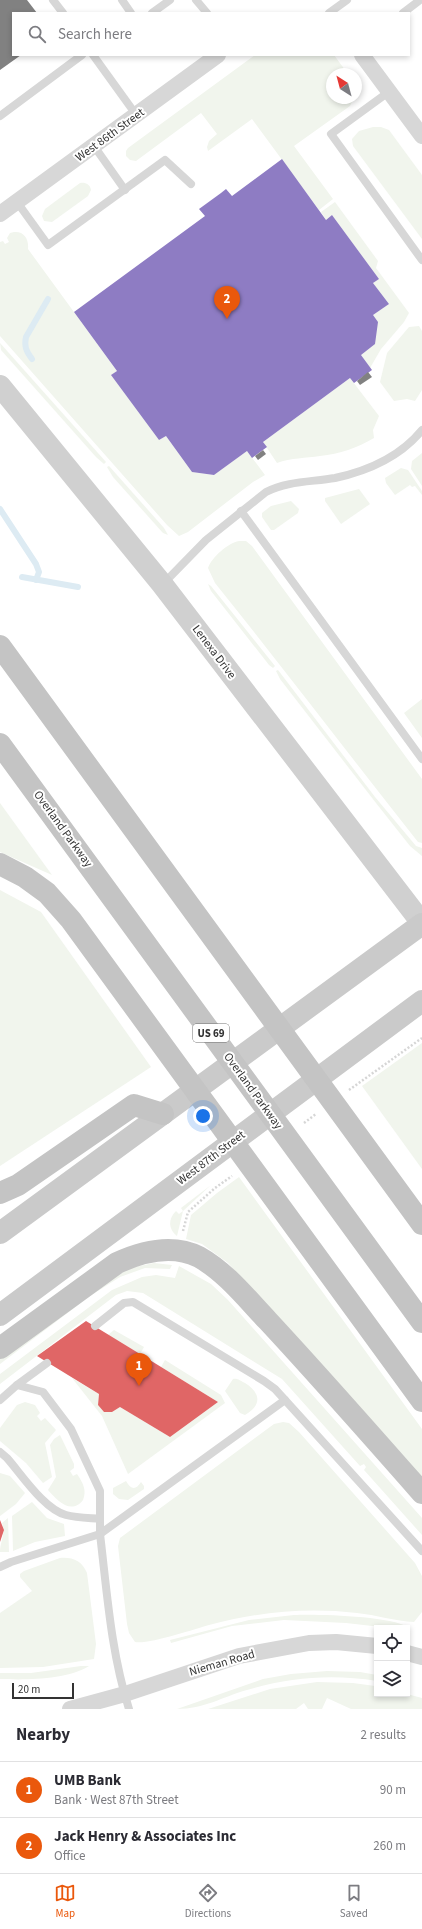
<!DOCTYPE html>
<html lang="en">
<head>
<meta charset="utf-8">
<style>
	:root { --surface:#fff; --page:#f2f2f3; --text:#2b2b33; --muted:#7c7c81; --line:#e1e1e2; --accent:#ea580c }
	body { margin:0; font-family:"Source Sans 3",sans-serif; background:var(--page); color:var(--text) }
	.controls { position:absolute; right:12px; bottom:12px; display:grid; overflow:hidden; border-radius:0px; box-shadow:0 2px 6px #0003 }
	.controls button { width:36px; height:36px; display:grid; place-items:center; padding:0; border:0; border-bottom:1px solid var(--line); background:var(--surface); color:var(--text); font:20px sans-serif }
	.compass { position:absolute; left:326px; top:68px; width:36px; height:36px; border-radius:50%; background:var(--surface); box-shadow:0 2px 6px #0003; rotate:324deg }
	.scale { position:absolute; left:12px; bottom:10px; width:62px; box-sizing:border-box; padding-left:4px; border:2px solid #333; border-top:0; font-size:11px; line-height:14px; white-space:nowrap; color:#333; -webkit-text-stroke:3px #fff; paint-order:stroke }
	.you { position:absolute; left:203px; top:1116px; width:14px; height:14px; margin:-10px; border:3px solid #fff; border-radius:50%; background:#1a73e8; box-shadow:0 0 0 6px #1a73e833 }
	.badge { display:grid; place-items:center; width:26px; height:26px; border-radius:50%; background:var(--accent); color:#fff; font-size:13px; font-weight:700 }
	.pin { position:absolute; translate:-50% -33px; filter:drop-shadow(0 1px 2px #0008) }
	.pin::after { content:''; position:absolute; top:21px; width:14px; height:12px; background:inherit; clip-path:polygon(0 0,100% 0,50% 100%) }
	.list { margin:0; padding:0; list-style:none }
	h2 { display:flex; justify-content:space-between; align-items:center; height:52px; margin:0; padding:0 16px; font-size:17px }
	h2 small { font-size:13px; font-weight:400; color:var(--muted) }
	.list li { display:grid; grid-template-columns:26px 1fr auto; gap:12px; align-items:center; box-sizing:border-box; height:56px; padding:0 16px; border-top:1px solid var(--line) }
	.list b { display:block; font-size:15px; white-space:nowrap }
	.list p { margin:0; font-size:13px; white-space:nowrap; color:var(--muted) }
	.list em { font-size:13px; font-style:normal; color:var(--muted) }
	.icon { flex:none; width:22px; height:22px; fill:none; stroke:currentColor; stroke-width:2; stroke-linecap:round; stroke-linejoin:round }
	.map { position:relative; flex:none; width:422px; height:1709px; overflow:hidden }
	.search { position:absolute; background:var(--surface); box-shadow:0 2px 6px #0003; left:12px; right:12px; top:12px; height:44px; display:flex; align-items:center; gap:10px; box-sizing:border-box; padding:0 14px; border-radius:0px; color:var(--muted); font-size:15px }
	.sheet { height:164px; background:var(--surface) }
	nav { display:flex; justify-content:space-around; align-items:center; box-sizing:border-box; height:56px; border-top:1px solid var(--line); background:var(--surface); font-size:11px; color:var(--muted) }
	nav a { display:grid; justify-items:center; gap:2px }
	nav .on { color:var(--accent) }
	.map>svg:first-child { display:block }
	.green { fill:#f1f5ed }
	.shops { fill:#e06666 }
	.offices { fill:#8e7cc3 }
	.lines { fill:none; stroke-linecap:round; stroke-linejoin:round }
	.stream { stroke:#ddebf3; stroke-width:6 }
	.building { fill:#818181 }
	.path { stroke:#d6d6d6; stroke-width:2.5; stroke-dasharray:2 2; stroke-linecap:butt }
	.lane { stroke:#d7d7d7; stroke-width:8 }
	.street { stroke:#d7d7d7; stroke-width:16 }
	.secondary { stroke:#d0d0d0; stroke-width:22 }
	.primary { stroke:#cacaca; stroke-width:22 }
	.highway { stroke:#c4c4c4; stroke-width:22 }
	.labels { text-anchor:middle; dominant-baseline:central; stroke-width:4; stroke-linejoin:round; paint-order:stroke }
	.shield { fill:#fff; stroke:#707070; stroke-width:1 }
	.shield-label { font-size:11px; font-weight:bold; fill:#333 }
	.street-label { font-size:12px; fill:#333; stroke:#fff }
</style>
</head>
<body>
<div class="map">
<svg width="422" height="1709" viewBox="0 0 422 1709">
	<rect width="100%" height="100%" fill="#fff"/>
	<g class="green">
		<path d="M255 55H334L348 74H332V98H354L350 106 294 146 333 199 319 210 252 119 208 151 207 147 209 141 217 134 201 113 136 161 130 160 126 156V151L128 148Z"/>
		<path d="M373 127H381L389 130 422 175V239L353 146 352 139 359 131Z"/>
		<path d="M80 183C85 182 90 184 91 190L88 196 52 222 44 221 42 216 45 209Z"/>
		<path d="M335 202 378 261 376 268 409 313 404 322 381 349 370 368 361 355 373 315 389 304 373 283 379 279 332 215 326 220 321 212Z"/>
		<path d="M14 232C24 231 29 239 28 249L117 371 112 376 159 440 166 436 192 472 214 475 247 451 265 475 253 482 188 532 179 536 167 525 0 336V242L3 241 5 244 9 242 7 238 10 233Z"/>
		<path d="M419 326 422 331V390L415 401 407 399 394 401 380 382 387 353 409 327Z"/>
		<path d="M0 343 106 462 104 464 96 457 1 350Z"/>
		<path d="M350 378 379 416 373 430 374 438C357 448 340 454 320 456 306 458 291 458 277 463L263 442Z"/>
		<path d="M422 453V486L411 469 412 461Z"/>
		<path d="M109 466 164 528 168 535 163 533 113 477 107 467Z"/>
		<path d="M401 468 408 470 422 491V495L415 486 412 487 410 485 395 495 386 483 385 478Z"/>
		<path d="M359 489 370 504 341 524 325 501V498Z"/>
		<path d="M291 501 299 509 298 513 274 530H271L262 517V513L271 506Z"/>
		<path d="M239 541H246L252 546 422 779V843L418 842C350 756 284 669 215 583L208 568C212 557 228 543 239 541Z"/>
		<path d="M208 584 211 586 275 666 273 668 269 665 211 591Z"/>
		<path d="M278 670 375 797 416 846 422 848V856L410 846 376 803 280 679 276 671Z"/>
		<path d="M422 699V738L404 713Z"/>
		<path d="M0 803 52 875 0 852Z"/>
		<path d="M0 890 41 912 151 1067 0 1166Z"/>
		<path d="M422 1043V1169L362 1086Z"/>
		<path d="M239 1177 422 1429V1480L228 1263 202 1244 186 1239 191 1215 217 1193Z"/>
		<path d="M211 1185 183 1211 177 1236C168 1229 168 1219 176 1211L179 1214 183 1211 181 1208Z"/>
		<path d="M154 1263 172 1265 170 1269 145 1268 120 1277 90 1296 0 1364V1359L92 1290 130 1268Z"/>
		<path d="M179 1266 211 1284 228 1300 422 1518V1535L364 1470 366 1467 364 1464 360 1466 282 1379 143 1293 127 1291 116 1295 0 1384V1374L112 1290 142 1277 156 1275 175 1278Z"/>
		<path d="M114 1330 144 1347 140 1354 108 1335Z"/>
		<path d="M165 1360 221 1395 225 1403 128 1474 102 1416 72 1378 99 1394 98 1405 104 1412H112L120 1407 170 1437 218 1402 161 1367Z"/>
		<path d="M233 1379C238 1378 240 1381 245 1383 261 1393 262 1405 245 1415L240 1413 225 1391Z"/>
		<path d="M25 1402 35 1405 40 1413 37 1416 41 1421 45 1418 56 1430 45 1443 52 1477 43 1483 26 1463 0 1441V1428L17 1405Z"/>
		<path d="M283 1422 289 1423 299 1432 415 1563 422 1576V1612L414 1622C395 1621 376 1615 357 1613 306 1607 259 1612 209 1625 195 1629 147 1645 135 1642L129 1633 127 1624 118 1546 120 1538 274 1424Z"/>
		<path d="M60 1435 74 1464V1468L70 1471 73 1476 77 1474C83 1483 87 1490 83 1500 71 1516 56 1499 48 1490L56 1477 50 1445 54 1439Z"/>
		<path d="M0 1473 10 1476 25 1493 16 1504 0 1516Z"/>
		<path d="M126 1481C131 1490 136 1490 141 1482L144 1486V1489L128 1500 119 1499 113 1494V1488Z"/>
		<path d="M32 1502 47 1518 64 1524 65 1536 35 1542 13 1551 12 1516Z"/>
		<path d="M8 1518 9 1552H0C0 1542 6 1533 2 1523Z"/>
		<path d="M60 1558C73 1557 82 1561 87 1573L96 1644 94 1659 43 1667 0 1668V1613L32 1591 20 1577V1574L24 1571Z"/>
		<path d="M294 1615C318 1614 389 1616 408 1627L390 1628 346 1623 284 1620 232 1626 171 1643 170 1640 249 1620Z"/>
		<path d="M81 1666H89C67 1680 26 1680 0 1679V1673H31Z"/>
		<path d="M327 1671 360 1672 377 1675V1681C333 1674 290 1677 247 1690 222 1697 204 1709 177 1709L263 1679 291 1674Z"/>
		<path d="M317 1682 353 1683 375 1686H377V1694H407L422 1698V1709H351L327 1698 322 1709H308L304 1703 296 1709H208L270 1689Z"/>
	</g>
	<g class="shops">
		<path d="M86 1321 140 1354 218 1402 170 1437 120 1407 112 1412H104L98 1405 99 1394 37 1356Z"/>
		<path d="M0 1520 4 1530 0 1542Z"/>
	</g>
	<path class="offices" d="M282 159 326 220 332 215 379 279 373 283 389 304 373 315 378 322 375 344 361 355 372 370 354 383 350 378 263 442 267 447 252 458 247 451 214 475 192 472 166 436 159 440 111 375 117 371 74 312 205 216 199 209 221 193 226 189 232 196Z"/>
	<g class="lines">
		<g class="stream">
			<path d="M32 359C26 351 24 346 26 337L48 299"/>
			<path d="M0 509 36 564 39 572 36 580"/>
			<path d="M22 577 78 587"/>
		</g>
	</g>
	<g class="building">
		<path d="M0 0H27L37 13H13V55H21L0 70Z"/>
		<path d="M368 372 372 377 360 385 357 381Z"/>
		<path d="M263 450 266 454 258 460 255 456Z"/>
	</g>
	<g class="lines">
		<g class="path">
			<path d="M349 1090 422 1038"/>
			<path d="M304 1123 316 1114"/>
			<path d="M183 1231 188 1212 215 1188 232 1176"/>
		</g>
		<g class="lane">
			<path d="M53 0 63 13"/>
			<path d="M122 0 131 13"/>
			<path d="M196 0 207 13"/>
			<path d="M152 13 170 0"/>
			<path d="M329 13 347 0"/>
			<path d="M403 13 420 0"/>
			<path d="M93 55 137 116"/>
			<path d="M390 91 331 134 422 260"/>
			<path d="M0 116 82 55"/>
			<path d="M94 146 125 190"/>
			<path d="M17 202 48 245 165 160 191 184"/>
			<path d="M241 511 422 759"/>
			<path d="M163 584 206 540 266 492C287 481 311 482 335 478 367 471 400 457 422 430"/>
			<path d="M95 1326 124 1303 133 1302 264 1381 275 1389 285 1400"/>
			<path d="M17 1385 47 1363"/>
			<path d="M0 1400 17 1385 43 1392 71 1429 100 1491V1534L285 1400 422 1551"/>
			<path d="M0 1452 7 1458C22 1475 44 1509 66 1515 77 1518 89 1518 100 1519"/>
			<path d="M0 1567 11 1562 100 1534C107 1592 111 1653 129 1709"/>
		</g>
		<g class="street">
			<path d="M362 55 422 136"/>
			<path d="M0 214 218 55"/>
			<path d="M407 1653 422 1657"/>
			<path d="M70 1709 125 1694 239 1656 309 1643 336 1642 377 1646"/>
		</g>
		<path class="secondary" d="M0 386 162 584 422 923"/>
		<g class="primary">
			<path d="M0 1233 422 924"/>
			<path d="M0 1315 422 1001"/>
		</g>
		<g class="highway">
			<path d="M0 646 422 1224"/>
			<path d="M0 744 422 1322"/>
			<path d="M0 864 25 877 47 893 71 920 422 1401"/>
			<path d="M0 1193 18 1185 134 1105 163 1114"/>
			<path d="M0 1348 117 1263C143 1251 173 1244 199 1257 226 1272 247 1299 268 1321 320 1377 371 1435 422 1493"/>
		</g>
	</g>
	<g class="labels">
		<rect class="shield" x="193" y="1024" width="36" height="18" rx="3"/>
		<g class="shield-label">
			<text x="211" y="1033">US 69</text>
		</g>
		<g class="street-label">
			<text transform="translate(110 135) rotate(-36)">West 86th Street</text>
			<text transform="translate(214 652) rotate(53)">Lenexa Drive</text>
			<text transform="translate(63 829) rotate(54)">Overland Parkway</text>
			<text transform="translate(253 1091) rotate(54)">Overland Parkway</text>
			<text transform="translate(211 1158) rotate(-37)">West 87th Street</text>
			<text transform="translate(222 1663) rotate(-16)">Nieman Road</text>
		</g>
	</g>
</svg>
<div class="controls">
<button><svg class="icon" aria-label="locate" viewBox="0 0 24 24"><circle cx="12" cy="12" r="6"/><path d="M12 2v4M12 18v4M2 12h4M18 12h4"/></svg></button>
<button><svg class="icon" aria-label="layers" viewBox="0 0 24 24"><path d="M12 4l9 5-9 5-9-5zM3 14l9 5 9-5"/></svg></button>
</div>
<svg class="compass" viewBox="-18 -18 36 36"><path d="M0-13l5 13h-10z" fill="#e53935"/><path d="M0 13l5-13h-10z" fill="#7c7c81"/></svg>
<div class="scale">20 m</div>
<div class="you"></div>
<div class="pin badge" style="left:139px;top:1386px">1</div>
<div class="pin badge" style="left:227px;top:319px">2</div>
<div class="search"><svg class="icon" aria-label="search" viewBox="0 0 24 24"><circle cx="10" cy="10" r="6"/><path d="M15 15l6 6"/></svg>Search here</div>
</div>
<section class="sheet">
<h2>Nearby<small>2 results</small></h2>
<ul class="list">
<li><span class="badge">1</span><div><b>UMB Bank</b><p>Bank · West 87th Street</p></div><em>90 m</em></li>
<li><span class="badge">2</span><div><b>Jack Henry &amp; Associates Inc</b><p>Office</p></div><em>260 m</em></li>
</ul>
</section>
<nav>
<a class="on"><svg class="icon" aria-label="map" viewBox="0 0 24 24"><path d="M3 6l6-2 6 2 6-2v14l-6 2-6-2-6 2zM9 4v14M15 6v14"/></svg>Map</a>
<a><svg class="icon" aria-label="directions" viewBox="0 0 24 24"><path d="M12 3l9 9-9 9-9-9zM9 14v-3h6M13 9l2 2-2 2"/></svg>Directions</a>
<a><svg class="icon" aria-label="saved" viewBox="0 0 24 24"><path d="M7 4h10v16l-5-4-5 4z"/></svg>Saved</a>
</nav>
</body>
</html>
